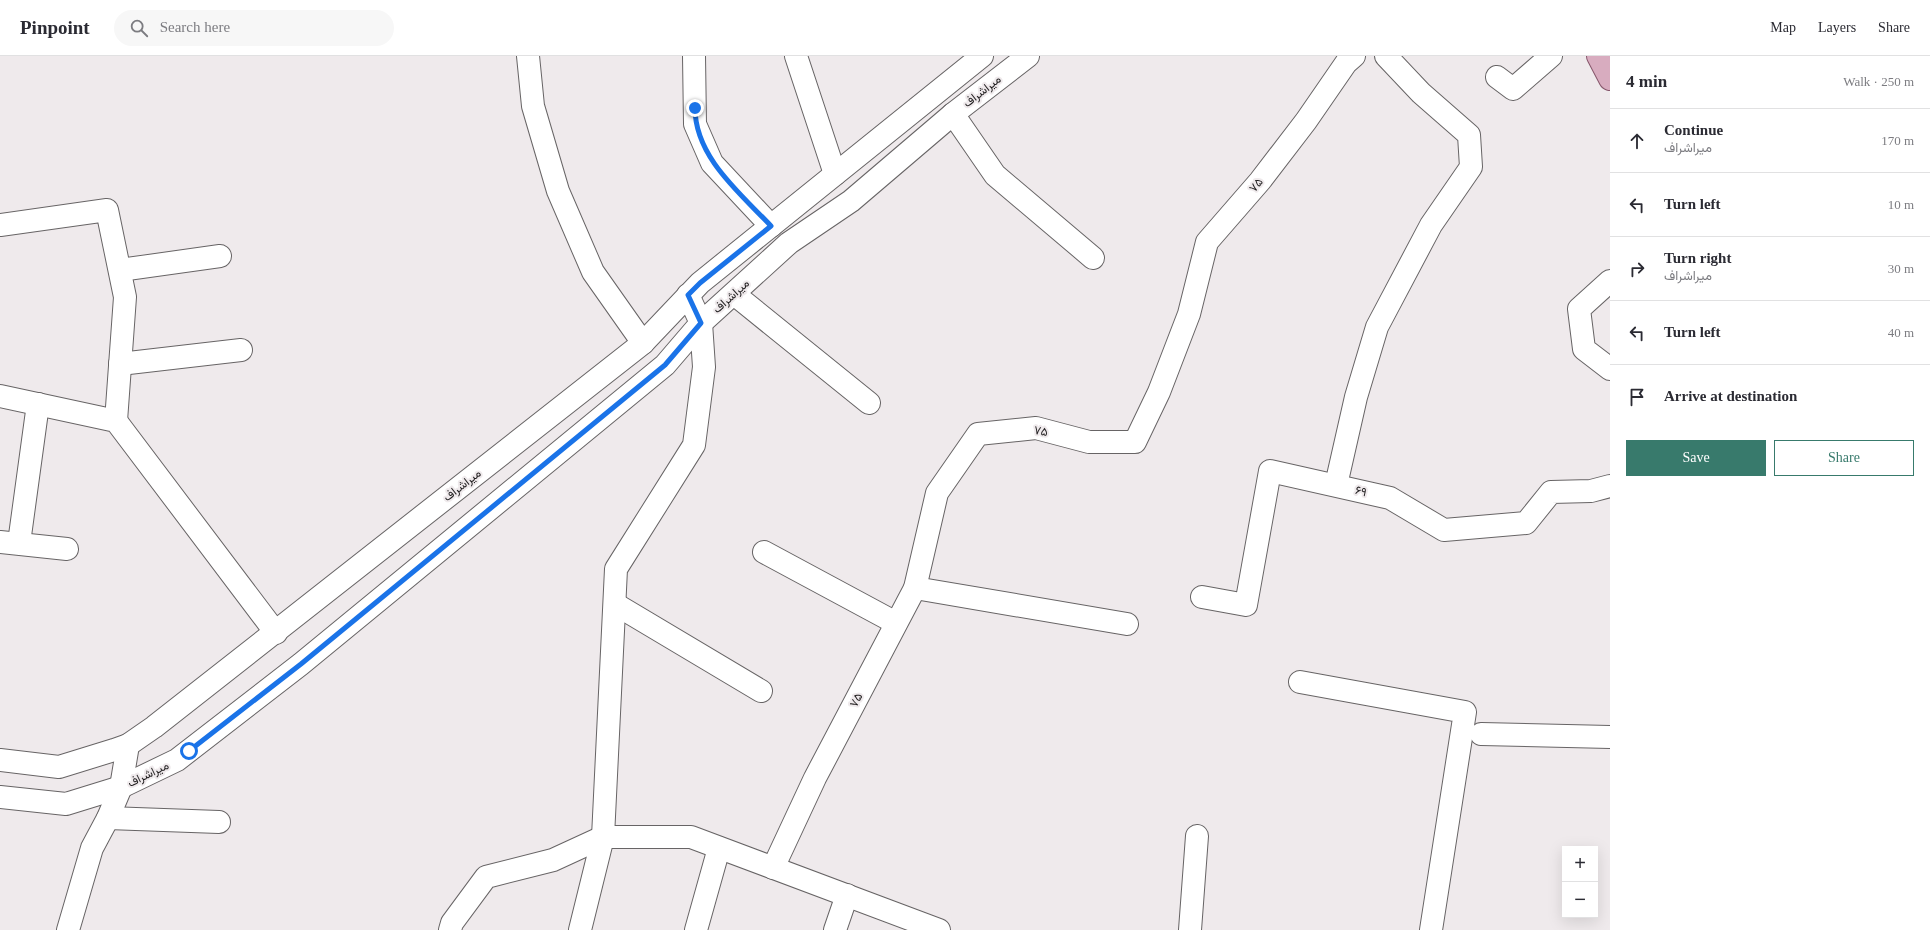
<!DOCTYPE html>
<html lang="en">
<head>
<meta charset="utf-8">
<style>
	:root { --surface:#fff; --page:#f7f7f7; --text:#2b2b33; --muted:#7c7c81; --line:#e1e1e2; --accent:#387a6c }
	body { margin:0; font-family:"Times New Roman",Vazirmatn,serif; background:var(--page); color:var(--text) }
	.controls { position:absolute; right:12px; bottom:12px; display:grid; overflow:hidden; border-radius:0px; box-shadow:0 4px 16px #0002 }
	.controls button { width:36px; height:36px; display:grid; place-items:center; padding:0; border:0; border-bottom:1px solid var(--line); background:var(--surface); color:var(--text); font:20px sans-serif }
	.stop { position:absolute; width:12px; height:12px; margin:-9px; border:3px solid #1a73e8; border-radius:50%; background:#fff }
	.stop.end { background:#1a73e8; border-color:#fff; box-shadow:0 1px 4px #0008 }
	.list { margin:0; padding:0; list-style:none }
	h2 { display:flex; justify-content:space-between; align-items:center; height:52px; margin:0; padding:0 16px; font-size:17px }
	h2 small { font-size:13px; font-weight:400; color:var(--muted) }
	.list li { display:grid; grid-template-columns:26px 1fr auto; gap:12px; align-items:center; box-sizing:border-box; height:64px; padding:0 16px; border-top:1px solid var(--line) }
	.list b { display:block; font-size:15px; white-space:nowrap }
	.list p { margin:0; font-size:13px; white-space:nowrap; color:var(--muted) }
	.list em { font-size:13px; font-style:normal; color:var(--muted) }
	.actions { display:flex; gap:8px; padding:12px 16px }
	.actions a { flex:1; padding:9px 0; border:1px solid var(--accent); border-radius:0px; text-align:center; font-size:14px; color:var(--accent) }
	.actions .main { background:var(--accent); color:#fff }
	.icon { flex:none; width:22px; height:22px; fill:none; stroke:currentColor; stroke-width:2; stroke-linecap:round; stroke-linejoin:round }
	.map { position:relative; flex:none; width:1610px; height:874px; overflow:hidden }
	header { display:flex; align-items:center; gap:24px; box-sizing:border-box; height:56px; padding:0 20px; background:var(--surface); border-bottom:1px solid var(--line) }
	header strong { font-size:19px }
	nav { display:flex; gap:22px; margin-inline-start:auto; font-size:14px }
	.search { width:280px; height:36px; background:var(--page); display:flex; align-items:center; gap:10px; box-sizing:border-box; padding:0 14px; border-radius:22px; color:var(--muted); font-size:15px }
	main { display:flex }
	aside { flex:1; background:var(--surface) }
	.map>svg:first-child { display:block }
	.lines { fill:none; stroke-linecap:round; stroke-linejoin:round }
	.minor-casing { stroke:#676465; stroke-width:24 }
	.tertiary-casing { stroke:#676465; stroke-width:24 }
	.primary-casing { stroke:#86566b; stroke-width:24 }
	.minor { stroke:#fff; stroke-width:22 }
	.tertiary { stroke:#fff; stroke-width:22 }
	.primary { stroke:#d8acbf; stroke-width:22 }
	.route { stroke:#1a73e8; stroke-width:5 }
	.labels { text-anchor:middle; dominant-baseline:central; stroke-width:4; stroke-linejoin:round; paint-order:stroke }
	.street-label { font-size:12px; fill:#1f1d1e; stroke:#efeaec }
</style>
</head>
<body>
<header>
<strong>Pinpoint</strong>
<div class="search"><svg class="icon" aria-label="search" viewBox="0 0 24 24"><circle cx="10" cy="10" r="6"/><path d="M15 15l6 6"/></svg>Search here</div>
<nav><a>Map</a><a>Layers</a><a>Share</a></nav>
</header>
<main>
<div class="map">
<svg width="1610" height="874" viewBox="0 0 1610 874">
	<rect width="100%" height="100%" fill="#efeaec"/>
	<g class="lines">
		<defs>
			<g id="minor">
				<path d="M528 0 533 50 558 135 593 216 643 287"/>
				<path d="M694 0 695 68 712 107 771 170"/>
				<path d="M796 0 835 118"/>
				<path d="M1497 21 1513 33 1551 0"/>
				<path d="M953 58 995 119 1093 202"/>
				<path d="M0 169 107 154 125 241 116 365"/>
				<path d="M120 214 220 200"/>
				<path d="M1610 225 1579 253 1584 293 1610 313"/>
				<path d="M734 238 869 347"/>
				<path d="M688 239 701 267 704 311 694 389 616 513 603 781H691L939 874"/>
				<path d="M120 308 241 294"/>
				<path d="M0 340 116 365 276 577"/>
				<path d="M1336 429 1356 341 1377 271 1431 169 1471 111 1469 79 1421 37 1386 0"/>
				<path d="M0 486 67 493"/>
				<path d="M19 487 38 348"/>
				<path d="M764 496 896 567"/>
				<path d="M915 532 1127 568"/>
				<path d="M1202 541 1246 549 1270 415 1390 442 1444 474 1526 467 1551 436 1591 435 1610 430"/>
				<path d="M615 548 761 635"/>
				<path d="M1300 626 1465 656 1431 874"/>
				<path d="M1481 678 1610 681"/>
				<path d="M108 762 219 766"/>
				<path d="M773 812 815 722 915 532 937 437 978 378 1036 372 1089 386H1135L1159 336 1189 258 1207 186 1260 125 1306 65 1346 7 1354 0"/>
				<path d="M68 874 92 792 108 762 121 731 128 689"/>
				<path d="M450 874 452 867 486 821 553 804 603 781"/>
				<path d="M580 874 603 781"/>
				<path d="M696 874 719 792"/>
				<path d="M835 874 847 839"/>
				<path d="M1190 874 1197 780"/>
			</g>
			<g id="tertiary">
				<path d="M0 704 59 711 114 694 128 689 154 671 643 287 700 227 982 0"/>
				<path d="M0 741 66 748 121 731 177 704 301 608 665 309 701 267 789 187 851 145 953 58 1028 0"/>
			</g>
			<path id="primary" d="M1598 0 1610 23"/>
		</defs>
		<use href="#minor" class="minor-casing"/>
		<use href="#tertiary" class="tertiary-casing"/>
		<use href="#primary" class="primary-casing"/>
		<use href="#minor" class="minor"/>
		<use href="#tertiary" class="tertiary"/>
		<use href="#primary" class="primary"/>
	</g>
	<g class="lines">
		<path class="route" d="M189 695 301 608 665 309 701 267 688 239 700 227 771 170C740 137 695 101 695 52"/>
	</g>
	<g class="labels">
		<g class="street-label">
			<text transform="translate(982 35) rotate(-38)">میراشراف</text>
			<text transform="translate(1256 129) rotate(-50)">۷۵</text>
			<text transform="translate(731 240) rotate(-42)">میراشراف</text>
			<text transform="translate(1041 375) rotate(9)">۷۵</text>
			<text transform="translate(462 429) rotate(-38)">میراشراف</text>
			<text transform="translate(1361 435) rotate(14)">۶۹</text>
			<text transform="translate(856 644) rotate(-62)">۷۵</text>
			<text transform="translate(148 718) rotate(-26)">میراشراف</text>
		</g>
	</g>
</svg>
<div class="controls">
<button>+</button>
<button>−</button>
</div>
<div class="stop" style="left:189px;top:695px"></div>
<div class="stop end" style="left:695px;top:52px"></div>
</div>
<aside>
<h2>4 min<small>Walk · 250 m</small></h2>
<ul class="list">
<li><svg class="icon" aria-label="ahead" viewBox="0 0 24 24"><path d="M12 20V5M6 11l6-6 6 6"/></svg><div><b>Continue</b><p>میراشراف</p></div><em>170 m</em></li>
<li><svg class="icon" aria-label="left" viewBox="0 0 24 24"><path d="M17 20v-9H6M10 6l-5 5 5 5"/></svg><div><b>Turn left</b></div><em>10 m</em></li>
<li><svg class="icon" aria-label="right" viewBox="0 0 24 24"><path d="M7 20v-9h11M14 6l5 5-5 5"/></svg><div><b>Turn right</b><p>میراشراف</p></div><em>30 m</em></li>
<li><svg class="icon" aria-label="left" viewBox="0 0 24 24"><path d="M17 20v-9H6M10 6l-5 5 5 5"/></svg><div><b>Turn left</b></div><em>40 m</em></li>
<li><svg class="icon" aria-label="arrive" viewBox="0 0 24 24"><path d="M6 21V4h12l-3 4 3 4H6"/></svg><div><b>Arrive at destination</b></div></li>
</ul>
<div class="actions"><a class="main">Save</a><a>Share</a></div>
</aside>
</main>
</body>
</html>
